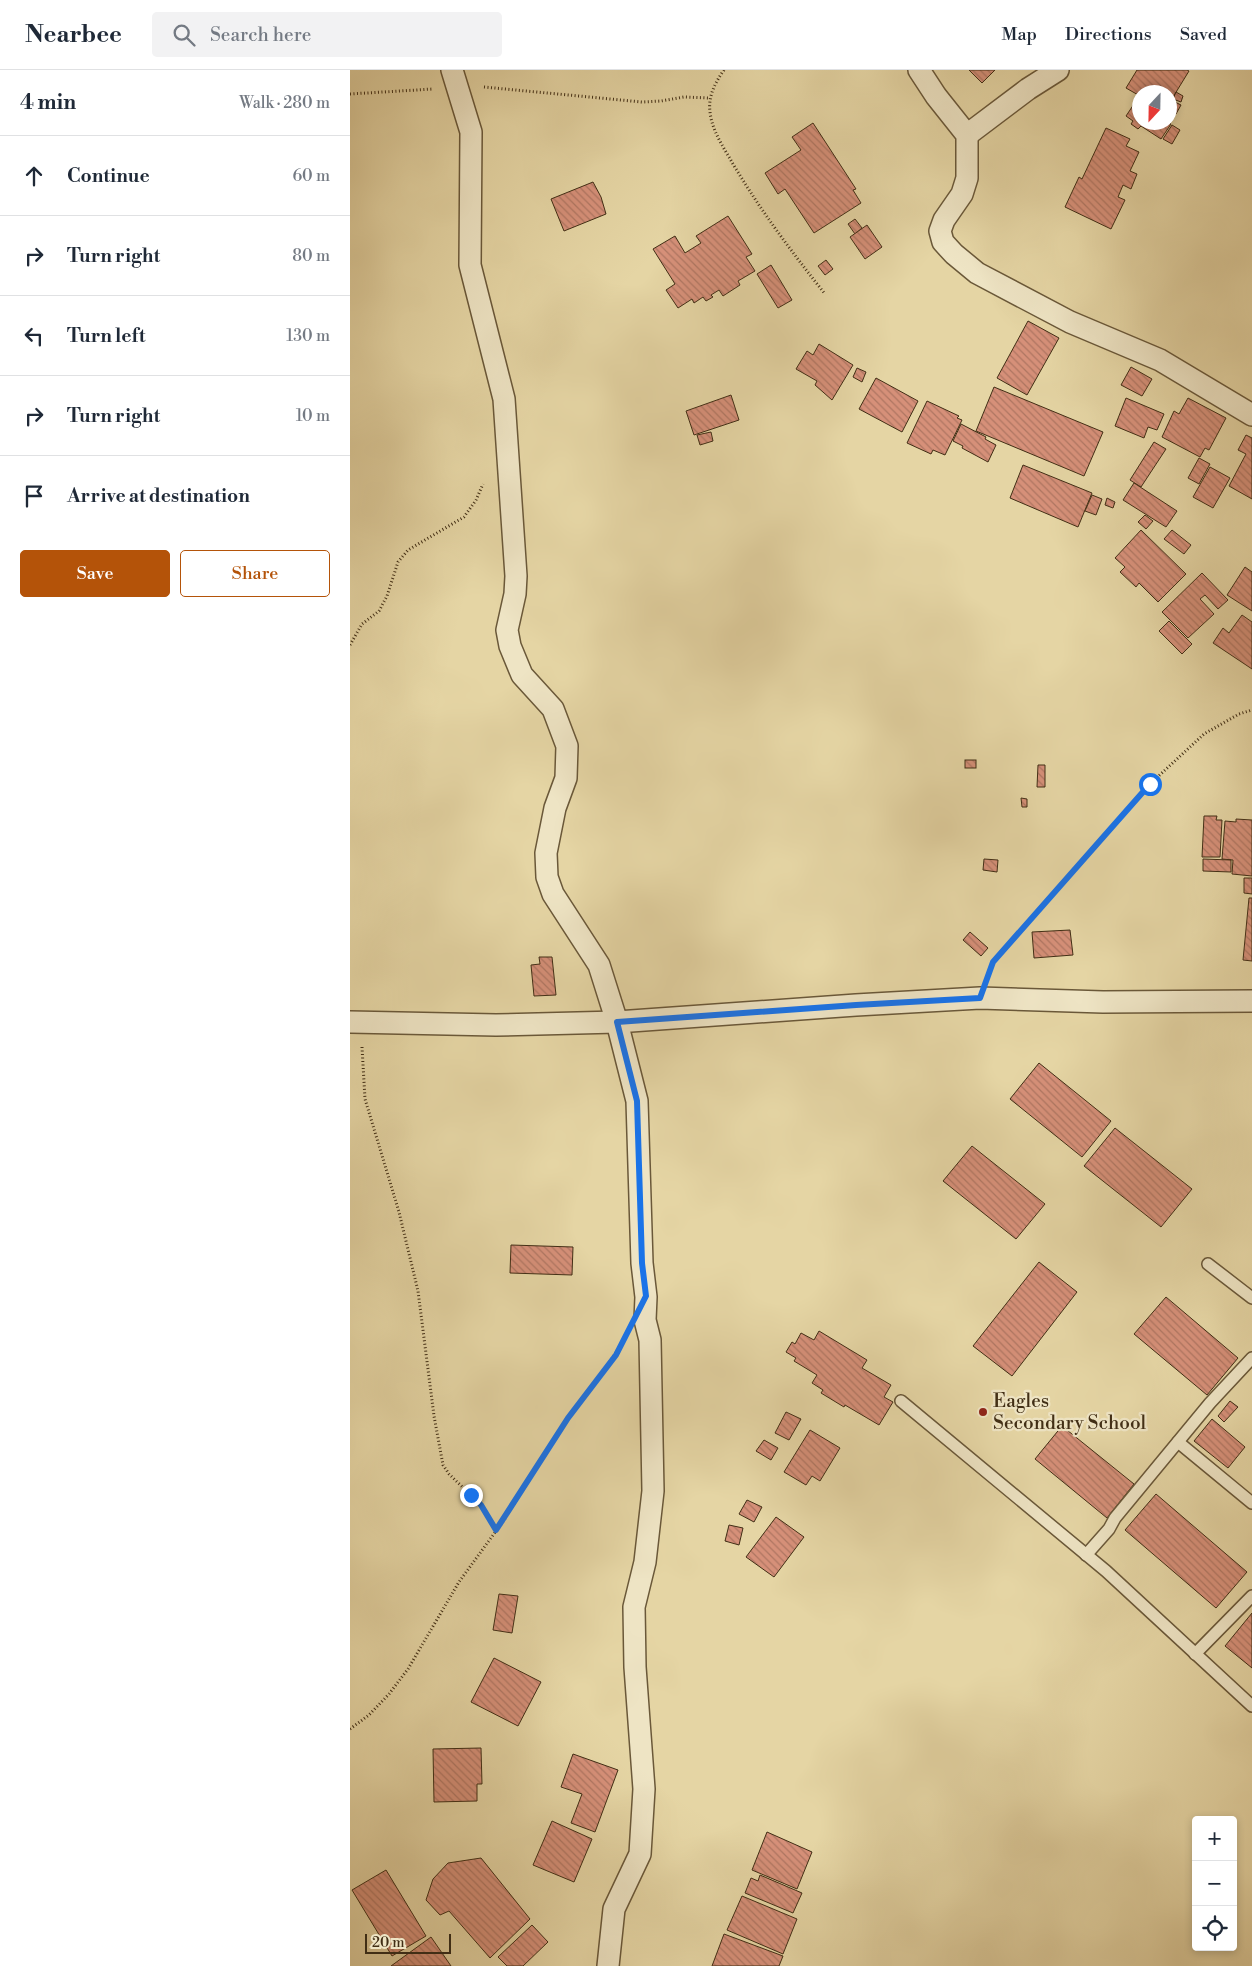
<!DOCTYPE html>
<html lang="en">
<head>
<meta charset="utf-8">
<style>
	:root { --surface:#fff; --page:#f2f2f3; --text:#1f2937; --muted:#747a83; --line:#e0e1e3; --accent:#b45309 }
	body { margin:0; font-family:"Libre Bodoni",serif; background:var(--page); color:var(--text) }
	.controls { position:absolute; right:15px; bottom:15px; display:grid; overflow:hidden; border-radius:5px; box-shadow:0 2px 8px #0003 }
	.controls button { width:45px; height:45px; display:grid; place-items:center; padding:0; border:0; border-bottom:1px solid var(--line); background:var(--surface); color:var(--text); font:25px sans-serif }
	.compass { position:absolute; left:782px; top:15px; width:45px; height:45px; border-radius:50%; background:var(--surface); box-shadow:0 2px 8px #0003; rotate:202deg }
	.scale { position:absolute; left:15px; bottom:12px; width:86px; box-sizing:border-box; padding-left:5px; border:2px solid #412e15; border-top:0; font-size:14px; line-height:18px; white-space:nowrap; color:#412e15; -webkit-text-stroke:4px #eee4c4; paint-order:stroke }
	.stop { position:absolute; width:15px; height:15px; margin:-11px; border:4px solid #1a73e8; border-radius:50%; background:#fff }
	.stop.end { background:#1a73e8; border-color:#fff; box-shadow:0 1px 5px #0008 }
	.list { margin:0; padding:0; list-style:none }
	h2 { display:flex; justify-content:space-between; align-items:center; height:65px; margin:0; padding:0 20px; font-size:21px }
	h2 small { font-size:16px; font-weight:400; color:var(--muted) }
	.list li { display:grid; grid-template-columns:32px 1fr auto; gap:15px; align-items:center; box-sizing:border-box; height:80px; padding:0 20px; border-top:1px solid var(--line) }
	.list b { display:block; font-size:19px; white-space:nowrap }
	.list em { font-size:16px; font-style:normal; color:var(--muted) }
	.actions { display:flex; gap:10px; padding:15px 20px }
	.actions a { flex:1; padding:11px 0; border:1px solid var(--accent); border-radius:5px; text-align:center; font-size:18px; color:var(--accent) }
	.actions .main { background:var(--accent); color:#fff }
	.icon { flex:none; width:28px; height:28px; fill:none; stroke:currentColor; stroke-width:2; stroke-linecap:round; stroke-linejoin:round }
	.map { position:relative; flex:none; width:902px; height:1896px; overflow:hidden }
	header { display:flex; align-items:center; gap:30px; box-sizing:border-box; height:70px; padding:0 25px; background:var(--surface); border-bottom:1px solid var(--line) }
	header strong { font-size:24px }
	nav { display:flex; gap:28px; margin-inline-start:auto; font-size:18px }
	.search { width:350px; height:45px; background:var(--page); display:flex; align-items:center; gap:12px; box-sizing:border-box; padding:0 18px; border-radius:5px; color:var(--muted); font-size:19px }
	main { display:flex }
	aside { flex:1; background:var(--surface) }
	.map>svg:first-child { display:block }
	.building { fill:url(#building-back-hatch); stroke:#412e15 }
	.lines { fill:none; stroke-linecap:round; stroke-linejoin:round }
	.lane-casing { stroke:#6a5839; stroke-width:14 }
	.street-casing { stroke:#6a5839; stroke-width:24 }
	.path { stroke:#412e15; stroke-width:3; stroke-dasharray:1 2.5; stroke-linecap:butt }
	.lane { stroke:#eee4c4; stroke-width:11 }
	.street { stroke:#eee4c4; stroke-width:21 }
	.route { stroke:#1a73e8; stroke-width:6 }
	.poi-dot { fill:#8f2418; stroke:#eee4c4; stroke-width:2 }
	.labels { text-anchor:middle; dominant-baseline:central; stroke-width:4.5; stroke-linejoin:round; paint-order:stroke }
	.poi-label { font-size:19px; fill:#412e15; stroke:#eee4c4; text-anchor:start }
</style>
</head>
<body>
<header>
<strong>Nearbee</strong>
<div class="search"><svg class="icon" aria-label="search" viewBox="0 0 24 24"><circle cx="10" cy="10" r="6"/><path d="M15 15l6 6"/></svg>Search here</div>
<nav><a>Map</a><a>Directions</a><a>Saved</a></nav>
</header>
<main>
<aside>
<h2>4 min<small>Walk · 280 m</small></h2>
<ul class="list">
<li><svg class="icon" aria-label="ahead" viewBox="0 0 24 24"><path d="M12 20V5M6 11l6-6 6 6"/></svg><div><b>Continue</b></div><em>60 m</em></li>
<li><svg class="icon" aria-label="right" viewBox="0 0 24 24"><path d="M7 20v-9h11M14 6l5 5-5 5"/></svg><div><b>Turn right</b></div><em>80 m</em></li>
<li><svg class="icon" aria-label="left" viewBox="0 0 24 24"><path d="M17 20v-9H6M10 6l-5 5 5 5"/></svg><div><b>Turn left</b></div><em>130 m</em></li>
<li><svg class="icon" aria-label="right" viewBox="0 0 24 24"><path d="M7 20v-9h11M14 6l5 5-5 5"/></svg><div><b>Turn right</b></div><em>10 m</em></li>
<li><svg class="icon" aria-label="arrive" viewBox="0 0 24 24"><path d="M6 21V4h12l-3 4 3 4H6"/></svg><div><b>Arrive at destination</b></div></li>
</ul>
<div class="actions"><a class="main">Save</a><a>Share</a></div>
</aside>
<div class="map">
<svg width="902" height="1896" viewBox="0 0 902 1896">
	<defs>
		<pattern id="building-back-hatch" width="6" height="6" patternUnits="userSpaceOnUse" patternTransform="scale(1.25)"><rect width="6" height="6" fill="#d69079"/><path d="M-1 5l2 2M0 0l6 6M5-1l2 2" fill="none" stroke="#af7662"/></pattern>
	</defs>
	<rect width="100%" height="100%" fill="#e5d5a4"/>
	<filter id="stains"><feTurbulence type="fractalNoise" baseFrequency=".004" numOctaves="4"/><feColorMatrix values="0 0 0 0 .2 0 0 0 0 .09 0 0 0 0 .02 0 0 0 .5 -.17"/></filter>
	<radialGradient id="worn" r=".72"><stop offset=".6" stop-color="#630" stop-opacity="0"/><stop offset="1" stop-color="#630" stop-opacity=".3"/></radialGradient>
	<g class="building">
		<path d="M619 0H645L632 13Z"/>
		<path d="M787 0H837L839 1 820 32V22H790V26L776 18Z"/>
		<path d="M826 22 833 26 831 32 823 29Z"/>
		<path d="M821 30 831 35 826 44 820 40Z"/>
		<path d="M786 31 790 33V52H819L821 54 811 69 791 56 788 59 781 54 783 51 776 46Z"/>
		<path d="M463 53 506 119 503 120 511 133 464 163 435 119 428 124 415 103 451 80 442 67Z"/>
		<path d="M822 55 830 60 822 74 813 69Z"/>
		<path d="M756 58 780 69 776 76 789 82 780 101 787 104 781 119 773 115 768 127 775 130 761 159 715 137 729 107 732 109Z"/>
		<path d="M243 112 251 127 256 144 214 161 201 129Z"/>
		<path d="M378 146 402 184 396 187 405 201 388 211 390 215 373 226 369 220 361 225 363 227 356 231 353 227 344 233 342 229 328 238 316 220 325 214 303 179 325 166 335 183 351 173 346 166Z"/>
		<path d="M505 149 512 158 505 164 498 154Z"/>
		<path d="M517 155 532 177 515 189 500 167Z"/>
		<path d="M476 190 483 199 475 205 468 196Z"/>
		<path d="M421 195 442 230 428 238 407 204Z"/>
		<path d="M678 251 709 268 677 325 647 308Z"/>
		<path d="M469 274 503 295 482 330 465 315 467 311 446 299 457 281 463 285Z"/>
		<path d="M781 297 802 309 792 326 771 315Z"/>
		<path d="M507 298 516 302 512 312 503 307Z"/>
		<path d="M526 308 568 331 552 362 509 339Z"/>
		<path d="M644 317 753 362 734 406 626 361Z"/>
		<path d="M381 325 389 350 344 365 336 341Z"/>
		<path d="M776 328 814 344 807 360 798 357 794 368 765 356Z"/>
		<path d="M838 328 876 348 859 380 855 378 850 387 812 367 824 341 829 344Z"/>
		<path d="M577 331 609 346 607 348 612 350 595 385 583 380 581 384 557 373Z"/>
		<path d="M611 354 636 367 635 369 646 375 638 392 612 378 613 376 603 371Z"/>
		<path d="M361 362 363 371 350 375 347 365Z"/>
		<path d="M896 365 902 368V429L879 416 896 384 888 380Z"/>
		<path d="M804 372 816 379 791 417 780 410Z"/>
		<path d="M849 388 860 394 849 414 838 408Z"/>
		<path d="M673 395 742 423 728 457 660 428Z"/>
		<path d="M860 397 880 408 863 438 843 427Z"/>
		<path d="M784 413 827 441 816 457 773 430Z"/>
		<path d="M742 425 752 429 746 445 735 441Z"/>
		<path d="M757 428 765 432 763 438 755 435Z"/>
		<path d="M795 445 803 451 796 459 788 452Z"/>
		<path d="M791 460 836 504 808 532 789 513 786 517 770 502 775 497 765 488Z"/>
		<path d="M822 460 841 475 834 484 814 469Z"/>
		<path d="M895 497 902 502V541L877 525Z"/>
		<path d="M852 503 878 530 868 539 855 525 850 529 864 544 838 568 812 542Z"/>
		<path d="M892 545 902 552V599L863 573 873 558 879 563Z"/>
		<path d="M819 551 842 574 832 584 809 561Z"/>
		<rect x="615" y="690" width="11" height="8"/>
		<path d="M688 695H695V717H687Z"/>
		<path d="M671 728 677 729V737H672Z"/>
		<path d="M854 746H867L866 750H872L870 787H852Z"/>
		<path d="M886 749 902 750V806L882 804 883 790 872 789 875 751 886 752Z"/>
		<path d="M634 789 648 790 647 802 633 800Z"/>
		<path d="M853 789 881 790V802L853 801Z"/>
		<path d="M894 808H902V824L894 823Z"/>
		<path d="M899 828H902V891L893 890Z"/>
		<path d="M720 860 723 885 684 888 682 862Z"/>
		<path d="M620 862 638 878 631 886 613 870Z"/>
		<path d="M189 887H202L206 925 184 926 181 895 190 894Z"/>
		<path d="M689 993 761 1051 732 1087 660 1029Z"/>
		<path d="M765 1058 842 1119 811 1157 734 1096Z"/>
		<path d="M622 1076 695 1134 666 1169 593 1111Z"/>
		<path d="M161 1175 223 1177 222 1205 160 1203Z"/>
		<path d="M689 1192 727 1222 662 1306 623 1276Z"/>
		<path d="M816 1227 888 1288 857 1325 784 1264Z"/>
		<path d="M469 1261 517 1290 512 1298 541 1315 534 1327 543 1332 529 1355 495 1335 494 1337 471 1323 473 1320 462 1313 467 1305 444 1291 446 1288 436 1282 442 1272 445 1274 451 1263 464 1270Z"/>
		<path d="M880 1331 888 1337 874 1352 868 1346Z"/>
		<path d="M436 1342 451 1349 439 1370 425 1363Z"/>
		<path d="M862 1349 895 1377 878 1398 844 1371Z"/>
		<path d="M712 1356 784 1414 757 1448 685 1389Z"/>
		<path d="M460 1360 490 1378 470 1411 462 1406 456 1415 434 1402Z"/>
		<path d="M414 1370 428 1378 421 1390 406 1381Z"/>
		<path d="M806 1424 897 1502 866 1538 775 1460Z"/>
		<path d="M397 1430 412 1437 404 1452 389 1444Z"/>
		<path d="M426 1447 454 1467 424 1507 396 1487Z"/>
		<path d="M379 1455 393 1458 389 1475 375 1471Z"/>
		<path d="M149 1524 168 1526 162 1563 143 1560Z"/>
		<path d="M902 1543V1598L875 1576Z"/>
		<path d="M144 1588 191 1612 168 1656 121 1632Z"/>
		<path d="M131 1678 132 1714H127V1731L84 1732 83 1679Z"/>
		<path d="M223 1684 268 1700 245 1762 221 1753 232 1724 211 1717Z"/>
		<path d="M202 1751 242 1769 224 1812 183 1795Z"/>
		<path d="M417 1762 462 1782 447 1819 402 1800Z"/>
		<path d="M131 1788 180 1849 140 1888 99 1841 90 1845 76 1830 83 1809 98 1793Z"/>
		<path d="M36 1800 76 1866 42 1886 2 1820Z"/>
		<path d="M410 1805 452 1823 443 1843 395 1823 401 1808 408 1811Z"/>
		<path d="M392 1826 447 1849 433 1884 377 1860Z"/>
		<path d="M182 1855 198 1872 173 1896H157L148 1887Z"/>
		<path d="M374 1864 433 1886 429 1896H362Z"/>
		<path d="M81 1867 101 1896H41Z"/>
	</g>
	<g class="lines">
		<defs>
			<g id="lane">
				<path d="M858 1194 902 1228"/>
				<path d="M551 1331 756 1501 902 1636"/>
				<path d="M828 1372 902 1433"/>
				<path d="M736 1485 759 1459 765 1448 860 1333 902 1288"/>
				<path d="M845 1584 902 1526"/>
			</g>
			<g id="street">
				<path d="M102 0 121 62 120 195 154 329 166 506 165 524 157 560 160 576 172 605 203 639 217 676 216 708 205 738 196 783 197 807 203 824 249 895 267 952 287 1031 292 1193 296 1227 295 1250 300 1270 303 1421 295 1492 284 1537 285 1597 294 1719 290 1784 264 1839 258 1896"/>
				<path d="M569 0 586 26 617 65V108L612 124 594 150 590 161 593 172 604 184 627 203 720 252 810 290 902 345"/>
				<path d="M617 65 678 19 708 0"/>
				<path d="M0 952 146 955 267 952 506 935 630 928 753 932 902 931"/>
			</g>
		</defs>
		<use href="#lane" class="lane-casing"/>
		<use href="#street" class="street-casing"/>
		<g class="path">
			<path d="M374 0C365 13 358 26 360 42 362 61 374 78 383 94 411 141 441 181 475 224"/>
			<path d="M134 17 292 32 311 31 334 27 360 28"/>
			<path d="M0 24 83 19"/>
			<path d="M0 575 12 554 29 541 37 526 48 492 58 480 114 447 126 430 133 414"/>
			<path d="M639 904 643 892 800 714 854 664 889 644 902 640"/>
			<path d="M12 977 15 1029 49 1142 68 1221 84 1346 93 1395 99 1404 131 1435 146 1460"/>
			<path d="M0 1659 19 1645 39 1624 58 1599 109 1512 154 1450 217 1348 256 1298 273 1271"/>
		</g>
		<use href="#lane" class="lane"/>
		<use href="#street" class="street"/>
	</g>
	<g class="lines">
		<path class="route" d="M121 1425 131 1435 146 1460 218 1348 266 1285 296 1226 292 1193 287 1031 267 952 506 935 630 928 643 892 800 714"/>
	</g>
	<circle class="poi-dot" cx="633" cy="1342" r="5"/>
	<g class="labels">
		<g class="poi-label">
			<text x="643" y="1331">Eagles<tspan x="643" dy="22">Secondary School</tspan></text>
		</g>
	</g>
	<rect width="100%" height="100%" filter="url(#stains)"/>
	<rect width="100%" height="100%" fill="url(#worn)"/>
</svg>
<div class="controls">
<button>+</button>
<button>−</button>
<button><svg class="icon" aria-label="locate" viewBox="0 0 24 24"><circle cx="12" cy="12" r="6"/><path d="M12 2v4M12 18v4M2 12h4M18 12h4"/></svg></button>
</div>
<svg class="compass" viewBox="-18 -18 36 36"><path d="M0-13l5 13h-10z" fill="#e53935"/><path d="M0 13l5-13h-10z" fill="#747a83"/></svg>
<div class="scale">20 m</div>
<div class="stop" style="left:800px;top:714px"></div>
<div class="stop end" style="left:121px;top:1425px"></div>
</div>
</main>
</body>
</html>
